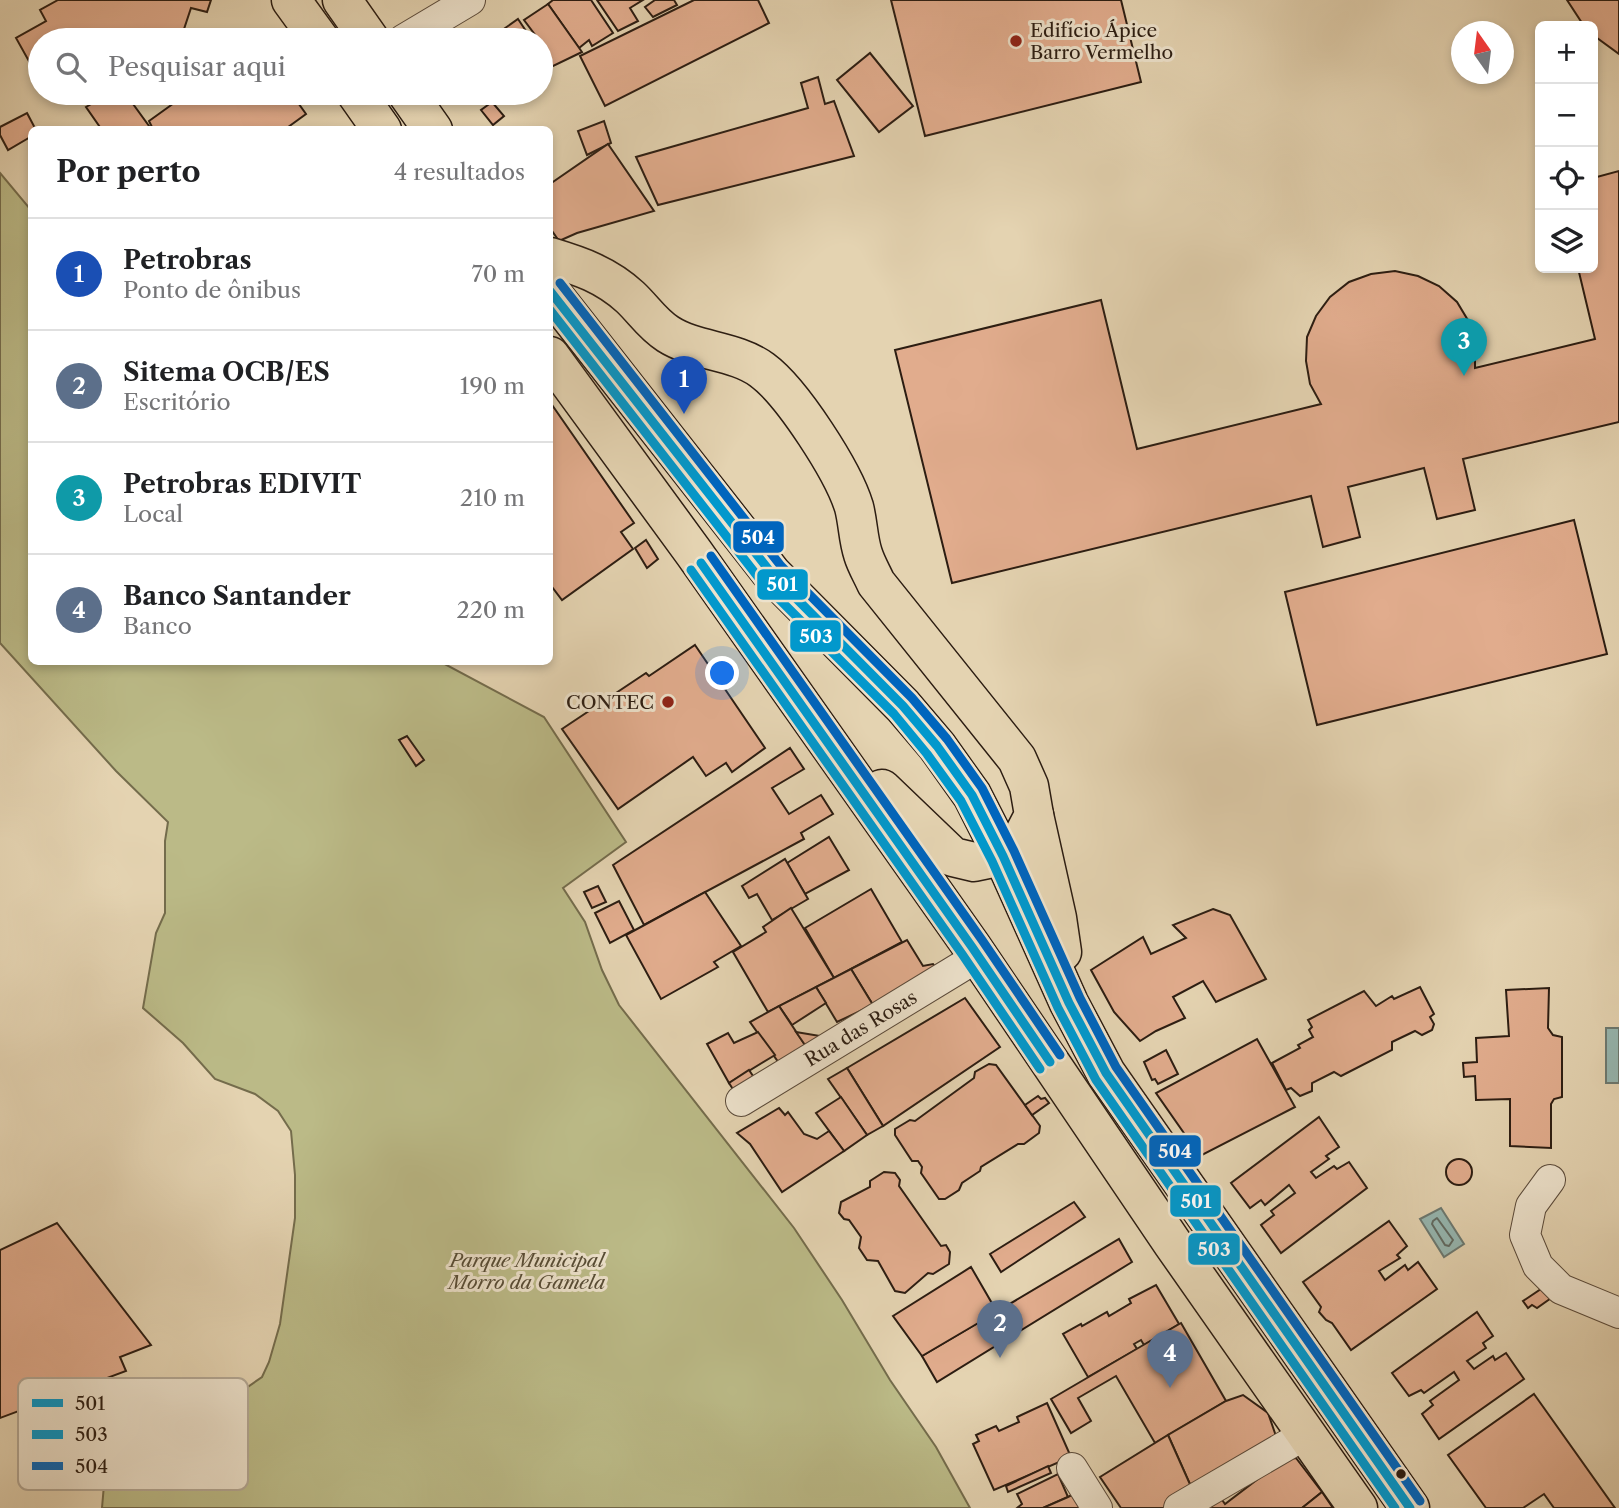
<!DOCTYPE html>
<html lang="pt">
<head>
<meta charset="utf-8">
<style>
	:root { --surface:#fff; --page:#f2f2f2; --text:#202124; --muted:#757577; --line:#e0e0e0; --accent:#111827 }
	body { margin:0; font-family:"Libre Caslon Text",serif; background:var(--page); color:var(--text) }
	.controls { position:absolute; right:21px; top:21px; display:grid; overflow:hidden; border-radius:10px; box-shadow:0 4px 10px #0003 }
	.controls button { width:63px; height:63px; display:grid; place-items:center; padding:0; border:0; border-bottom:2px solid var(--line); background:var(--surface); color:var(--text); font:35px sans-serif }
	.compass { position:absolute; left:1451px; top:21px; width:63px; height:63px; border-radius:50%; background:var(--surface); box-shadow:0 4px 10px #0003; rotate:346deg }
	.you { position:absolute; left:723px; top:674px; width:24px; height:24px; margin:-18px; border:5px solid #fff; border-radius:50%; background:#1a73e8; box-shadow:0 0 0 10px #1a73e833 }
	.badge { display:grid; place-items:center; width:46px; height:46px; border-radius:50%; background:var(--accent); color:#fff; font-size:23px; font-weight:700 }
	.pin { position:absolute; translate:-50% -58px; filter:drop-shadow(0 2px 4px #0008) }
	.pin::after { content:''; position:absolute; top:37px; width:24px; height:21px; background:inherit; clip-path:polygon(0 0,100% 0,50% 100%) }
	.list { margin:0; padding:0; list-style:none }
	h2 { display:flex; justify-content:space-between; align-items:center; height:91px; margin:0; padding:0 28px; font-size:30px }
	h2 small { font-size:23px; font-weight:400; color:var(--muted) }
	.list li { display:grid; grid-template-columns:46px 1fr auto; gap:21px; align-items:center; box-sizing:border-box; height:112px; padding:0 28px; border-top:2px solid var(--line) }
	.list b { display:block; font-size:26px; white-space:nowrap }
	.list p { margin:0; font-size:23px; white-space:nowrap; color:var(--muted) }
	.list em { font-size:23px; font-style:normal; color:var(--muted) }
	.icon { flex:none; width:38px; height:38px; fill:none; stroke:currentColor; stroke-width:2; stroke-linecap:round; stroke-linejoin:round }
	.map { position:relative; flex:none; width:1619px; height:1508px; overflow:hidden }
	.search { position:absolute; background:var(--surface); box-shadow:0 4px 10px #0003; left:28px; top:28px; width:525px; height:77px; display:flex; align-items:center; gap:18px; box-sizing:border-box; padding:0 24px; border-radius:38px; color:var(--muted); font-size:26px }
	.panel { position:absolute; background:var(--surface); box-shadow:0 4px 10px #0003; left:28px; top:126px; width:525px; height:539px; border-radius:10px }
	.map>svg:first-child { display:block }
	.green { fill:#bbba87; stroke:#746c4c; stroke-width:2 }
	.water { fill:#96b7b1; stroke:#6c7971; stroke-width:2 }
	.lines { fill:none; stroke-linecap:round; stroke-linejoin:round }
	.shore { stroke:#616a62; stroke-width:2 }
	.building { fill:#e1ac8d; stroke:#2c1d12; stroke-width:2 }
	.minor-casing { stroke:#5a4a3a; stroke-width:32 }
	.major-casing { stroke:#2c1d12; stroke-width:41 }
	.minor { stroke:#ede2cc; stroke-width:30 }
	.major { stroke:#e4d3b1; stroke-width:38 }
	.bus-1-casing { stroke:#ede2cc; stroke-width:14 }
	.bus-2-casing { stroke:#ede2cc; stroke-width:14 }
	.bus-3-casing { stroke:#ede2cc; stroke-width:14 }
	.bus-1 { stroke:#0298cc; stroke-width:9 }
	.bus-2 { stroke:#0298cc; stroke-width:9 }
	.bus-3 { stroke:#0065bd; stroke-width:9 }
	.poi-dot { fill:#8f2418; stroke:#ede2cc; stroke-width:2.5 }
	.bus-dot { fill:#2c1d12; stroke:#ede2cc; stroke-width:2.5 }
	.labels { text-anchor:middle; dominant-baseline:central; stroke-width:6; stroke-linejoin:round; paint-order:stroke }
	.poi-label { font-size:19px; fill:#2c1d12; stroke:#ede2cc; text-anchor:start }
	.street-label { font-size:19px; fill:#2c1d12; stroke:#ede2cc }
	.park-label { font-size:19px; font-style:italic; fill:#574c35; stroke:#ede2cc }
	.key { fill:#ede2cc; stroke:#b3a794; stroke-width:2 }
	.key-label { font-size:19px; fill:#2c1d12 }
	.line-badge { stroke:#ede2cc; stroke-width:2.5 }
	.badge-label { font-size:19px; text-anchor:middle; font-weight:bold; fill:#fff }
</style>
</head>
<body>
<div class="map">
<svg width="1619" height="1508" viewBox="0 0 1619 1508">
	<rect width="100%" height="100%" fill="#e4d3b1"/>
	<filter id="stains"><feTurbulence type="fractalNoise" baseFrequency=".00286" numOctaves="4"/><feColorMatrix values="0 0 0 0 .2 0 0 0 0 .09 0 0 0 0 .02 0 0 0 .5 -.17"/></filter>
	<radialGradient id="worn" r=".72"><stop offset=".6" stop-color="#630" stop-opacity="0"/><stop offset="1" stop-color="#630" stop-opacity=".3"/></radialGradient>
	<path class="green" d="M0 173 31 210 32 662H441L544 717 626 842 563 888 585 922 602 970 619 1005 794 1228 842 1300 890 1380 936 1447 970 1508H102L105 1473 137 1464 262 1377 269 1362 280 1324 295 1218V1175L291 1131 278 1111 255 1094 215 1079 183 1043 143 1008 156 933 165 913V841L168 822 116 771 0 643Z"/>
	<g class="water">
		<rect x="1606" y="1028" width="13" height="55"/>
		<path d="M1441 1208 1464 1244 1444 1257 1420 1219Z"/>
	</g>
	<g class="lines">
		<path class="shore" d="M1437 1218 1453 1240 1449 1246 1445 1245 1432 1224 1433 1221Z"/>
	</g>
	<g class="building">
		<path d="M58 0H211L207 12 191 8 184 29 165 40H40V81L16 38 46 21 40 10Z"/>
		<path d="M553 0H591L613 33 592 46 589 40 579 48 548 4Z"/>
		<path d="M597 0H643L630 8 638 21 618 31Z"/>
		<path d="M655 0H674L677 5 653 17 645 7Z"/>
		<path d="M694 0H758L769 23 605 106 580 56Z"/>
		<path d="M891 0H1121L1141 82 925 136Z"/>
		<path d="M1567 0H1619V54L1593 35V26H1584Z"/>
		<path d="M548 4 582 52 549 68 541 54V40H539L524 20Z"/>
		<path d="M518 19 532 40H488Z"/>
		<path d="M870 53 913 106 879 132 837 80Z"/>
		<path d="M818 77 825 104 834 101 854 156 658 205 636 157 808 108 801 83Z"/>
		<path d="M111 93H125L149 126 143 130H102L86 107Z"/>
		<path d="M188 93H291L306 114 284 130H149L152 127 149 121Z"/>
		<path d="M492 102 504 116 493 125 481 110Z"/>
		<path d="M27 113 36 130H32V136L8 150 0 135V127Z"/>
		<path d="M604 121 611 143 587 155 578 131Z"/>
		<path d="M608 144 654 211 577 233 559 241 550 228V184Z"/>
		<path d="M1619 171V422L1463 459 1475 510 1437 519 1424 468 1348 487 1360 537 1323 547 1311 496 952 583 895 350 1101 300 1137 449 1321 404 1310 384 1306 361 1307 337 1316 316 1330 297 1349 282 1371 274 1395 271 1418 276 1439 286 1457 302 1469 322 1475 345V368L1595 339 1578 268H1593V178Z"/>
		<path d="M550 402 634 523 621 532 633 549 562 600 552 587 550 589Z"/>
		<path d="M1574 520 1607 654 1317 725 1285 592Z"/>
		<path d="M646 540 658 559 647 568 635 548Z"/>
		<path d="M695 645 765 748 732 772 726 763 706 776 693 757 618 809 562 729 646 673 649 676Z"/>
		<path d="M407 736 424 760 416 766 399 740Z"/>
		<path d="M790 748 804 769 772 788 789 814 821 795 833 814 801 833 804 839 644 925 613 865Z"/>
		<path d="M829 837 849 870 805 894 787 863Z"/>
		<path d="M785 859 808 899 772 920 757 894 749 898 742 886Z"/>
		<path d="M598 886 606 902 592 908 584 892Z"/>
		<path d="M871 889 902 942 834 978 805 928Z"/>
		<path d="M705 892 741 946 714 962 718 967 661 999 626 935Z"/>
		<path d="M619 901 634 930 610 943 595 913Z"/>
		<path d="M791 908 834 978 768 1012 733 952 766 932 763 927Z"/>
		<path d="M1213 909 1230 915 1266 979 1216 1002 1203 981 1173 997 1185 1018 1156 1031 1140 1041 1114 1012 1091 970 1143 937 1151 954 1186 938 1173 925Z"/>
		<path d="M907 940 923 966 933 964 939 972 873 1005 851 969Z"/>
		<path d="M851 969 873 1005 837 1022 816 987Z"/>
		<path d="M816 987 826 1003 792 1025 779 1006Z"/>
		<path d="M1420 987 1434 1014 1430 1017 1434 1024 1432 1030 1422 1035 1415 1031 1392 1042V1050L1341 1076 1334 1072 1312 1083V1091L1300 1096 1291 1088 1286 1090 1272 1063 1300 1048 1298 1045 1313 1037 1309 1030 1312 1027 1308 1020 1364 991 1376 1006 1392 996 1394 999Z"/>
		<path d="M1549 988 1548 1028 1553 1035 1562 1037V1097L1554 1099 1551 1104V1148L1510 1146V1099L1476 1100 1475 1076 1464 1077 1463 1063 1477 1062 1476 1038 1509 1036 1506 990Z"/>
		<path d="M965 998 1000 1047 883 1126 847 1068Z"/>
		<path d="M779 1006 805 1045 779 1063 750 1022Z"/>
		<path d="M758 1032 775 1055 729 1083 707 1044 728 1033 734 1043Z"/>
		<path d="M796 1032 820 1036 805 1045Z"/>
		<path d="M1257 1039 1295 1107 1200 1156 1156 1093Z"/>
		<path d="M1166 1050 1178 1074 1158 1084 1155 1079 1152 1080 1144 1062Z"/>
		<path d="M989 1064 996 1065 1040 1126 1039 1133 1024 1144H1018L981 1167 980 1171 962 1183 959 1190 945 1199H939L921 1173 922 1167 918 1161H912L895 1135V1129L910 1120 915 1121 974 1078 975 1072Z"/>
		<path d="M847 1068 883 1126 867 1135 828 1079Z"/>
		<path d="M749 1070 757 1082 736 1094 729 1083Z"/>
		<path d="M1038 1096 1041 1099 1045 1098 1049 1103 1032 1115 1025 1105Z"/>
		<path d="M841 1097 867 1135 844 1151 816 1113Z"/>
		<path d="M779 1108 785 1115 788 1112 804 1134 817 1139 829 1131 844 1151 782 1192 750 1144 737 1133Z"/>
		<path d="M1319 1117 1339 1147 1326 1156 1329 1159 1311 1172 1316 1178 1334 1166 1337 1169 1349 1162 1367 1188 1281 1253 1261 1225 1274 1215 1271 1211 1295 1193 1289 1185 1265 1205 1261 1200 1250 1208 1231 1183Z"/>
		<circle cx="1459" cy="1172" r="13"/>
		<path d="M884 1172 895 1173 900 1180 899 1186 941 1246 946 1245 950 1252 949 1264 933 1274 928 1273 905 1293 895 1291 878 1261 867 1260 859 1248 861 1237 849 1220 844 1219 839 1213 841 1202 870 1187V1181Z"/>
		<path d="M1074 1202 1085 1217 1001 1272 990 1254Z"/>
		<path d="M1389 1221 1407 1246 1397 1255 1400 1258 1379 1271 1385 1280 1405 1265 1408 1270 1418 1262 1437 1289 1351 1350 1332 1323 1326 1320 1319 1312 1321 1307 1303 1282Z"/>
		<path d="M57 1223 151 1345 120 1357 126 1371 0 1418V1250Z"/>
		<path d="M1119 1239 1132 1262 937 1382 922 1356Z"/>
		<path d="M971 1267 997 1312 922 1356 893 1316Z"/>
		<path d="M1156 1285 1179 1324 1144 1345 1141 1340 1134 1344 1137 1349 1088 1377 1063 1334 1081 1324 1082 1326 1107 1312 1109 1316 1131 1303 1129 1299Z"/>
		<path d="M1547 1285 1554 1296 1537 1308 1532 1305 1528 1308 1523 1301Z"/>
		<path d="M1477 1312 1493 1336 1483 1343 1486 1348 1467 1361 1474 1369 1493 1356 1495 1360 1506 1353 1524 1379 1439 1439 1422 1414 1433 1405 1430 1401 1459 1380 1454 1372 1424 1393 1421 1390 1409 1396 1392 1373Z"/>
		<path d="M1181 1323 1226 1401 1155 1443 1116 1376 1078 1398 1091 1421 1071 1433 1051 1399Z"/>
		<path d="M1534 1394 1615 1508H1554L1544 1494 1523 1508H1486L1448 1455Z"/>
		<path d="M1243 1395 1268 1413 1277 1439 1193 1491 1168 1435 1226 1401Z"/>
		<path d="M1047 1403 1071 1457 994 1490 973 1444 979 1441 976 1435 996 1426 999 1431 1019 1422 1017 1417Z"/>
		<path d="M1168 1435 1193 1491 1164 1508H1121L1100 1477Z"/>
		<path d="M1296 1458 1322 1492 1302 1508H1202L1220 1497 1225 1504 1284 1459Z"/>
		<path d="M1048 1466 1051 1473 1008 1492 1006 1486Z"/>
		<path d="M1058 1474 1068 1497 1043 1508H1017L1022 1504 1017 1494Z"/>
		<path d="M1081 1490 1089 1508H1043L1068 1497Z"/>
		<path d="M1322 1492 1333 1508H1302Z"/>
	</g>
	<g class="lines">
		<defs>
			<g id="minor">
				<path d="M403 40 470 0"/>
				<path id="s1" d="M741 1101 979 956"/>
				<path d="M1550 1180 1531 1206 1525 1235 1538 1266 1561 1289 1619 1313"/>
				<path d="M1072 1468 1097 1508"/>
				<path d="M1179 1508 1306 1434"/>
			</g>
			<g id="major">
				<path d="M291 0 320 40"/>
				<path d="M342 0 370 40"/>
				<path d="M356 93 382 130"/>
				<path d="M407 93 433 130"/>
				<path d="M550 257C580 266 606 275 630 297 643 309 652 324 668 334 696 352 735 350 762 370 792 392 843 471 854 507 858 522 858 539 863 554 866 564 872 574 876 583L1017 759 1029 786 1034 815 1021 840 1003 856 974 862 953 857 882 789"/>
				<path d="M550 291 772 574 903 706 937 746 972 795 1003 856 1069 1003 1106 1073 1410 1508"/>
				<path d="M550 356 694 553 972 947 1173 1244 1358 1508"/>
				<path d="M1034 815 1057 918 1062 952"/>
			</g>
		</defs>
		<use href="#minor" class="minor-casing"/>
		<use href="#major" class="major-casing"/>
		<use href="#minor" class="minor"/>
		<use href="#major" class="major"/>
		<defs>
			<g id="bus-1">
				<path d="M550 291 772 574 903 706 937 746 972 795 1003 856 1069 1003 1106 1073 1410 1508"/>
				<path d="M701 563 972 947 1050 1062"/>
			</g>
			<g id="bus-2">
				<path d="M550 310 762 582 894 714 927 754 961 801 992 861 1058 1008 1096 1080 1395 1508"/>
				<path d="M691 570 962 954 1040 1069"/>
			</g>
			<g id="bus-3">
				<path d="M560 283 781 566 912 698 947 739 982 788 1014 851 1080 998 1116 1067 1420 1501"/>
				<path d="M711 556 982 940 1060 1055"/>
			</g>
		</defs>
		<use href="#bus-1" class="bus-1-casing"/>
		<use href="#bus-2" class="bus-2-casing"/>
		<use href="#bus-3" class="bus-3-casing"/>
		<use href="#bus-1" class="bus-1"/>
		<use href="#bus-2" class="bus-2"/>
		<use href="#bus-3" class="bus-3"/>
	</g>
	<g class="poi-dot">
		<circle cx="1016" cy="41" r="7"/>
		<circle cx="668" cy="702" r="7"/>
	</g>
	<circle class="bus-dot" cx="1401" cy="1474" r="6"/>
	<g class="labels">
		<g class="poi-label">
			<text x="1030" y="30">Edifício Ápice<tspan x="1030" dy="22">Barro Vermelho</tspan></text>
			<text x="654" y="702" text-anchor="end">CONTEC</text>
		</g>
		<g class="street-label">
			<text stroke="none"><textPath href="#s1" startOffset="140">Rua das Rosas</textPath></text>
		</g>
		<g class="park-label">
			<text x="527" y="1260">Parque Municipal<tspan x="527" dy="22">Morro da Gamela</tspan></text>
		</g>
	</g>
	<rect x="18" y="1378" width="230" height="112" rx="10" class="key"/>
	<rect x="32" y="1399" width="31" height="8" fill="#0298cc"/>
	<rect x="32" y="1430" width="31" height="9" fill="#0298cc"/>
	<rect x="32" y="1462" width="31" height="8" fill="#0065bd"/>
	<g class="key-label">
		<text x="75" y="1410">501</text>
		<text x="75" y="1441">503</text>
		<text x="75" y="1473">504</text>
	</g>
	<g class="line-badge">
		<rect x="732" y="520" width="53" height="34" rx="7" fill="#0065bd"/>
		<rect x="756" y="568" width="53" height="33" rx="7" fill="#0298cc"/>
		<rect x="789" y="619" width="53" height="34" rx="7" fill="#0298cc"/>
		<rect x="1148" y="1134" width="54" height="34" rx="7" fill="#0065bd"/>
		<rect x="1169" y="1184" width="53" height="34" rx="7" fill="#0298cc"/>
		<rect x="1187" y="1232" width="54" height="34" rx="7" fill="#0298cc"/>
	</g>
	<g class="badge-label">
		<text x="758" y="544">504</text>
		<text x="782" y="591">501</text>
		<text x="816" y="643">503</text>
		<text x="1175" y="1158">504</text>
		<text x="1196" y="1208">501</text>
		<text x="1214" y="1256">503</text>
	</g>
	<rect width="100%" height="100%" filter="url(#stains)"/>
	<rect width="100%" height="100%" fill="url(#worn)"/>
</svg>
<div class="controls">
<button>+</button>
<button>−</button>
<button><svg class="icon" aria-label="locate" viewBox="0 0 24 24"><circle cx="12" cy="12" r="6"/><path d="M12 2v4M12 18v4M2 12h4M18 12h4"/></svg></button>
<button><svg class="icon" aria-label="layers" viewBox="0 0 24 24"><path d="M12 4l9 5-9 5-9-5zM3 14l9 5 9-5"/></svg></button>
</div>
<svg class="compass" viewBox="-18 -18 36 36"><path d="M0-13l5 13h-10z" fill="#e53935"/><path d="M0 13l5-13h-10z" fill="#757577"/></svg>
<div class="you"></div>
<div class="pin badge" style="left:684px;top:414px;background:#1a4fb4">1</div>
<div class="pin badge" style="left:1000px;top:1358px;background:#5c6f8a">2</div>
<div class="pin badge" style="left:1464px;top:376px;background:#0f9aa8">3</div>
<div class="pin badge" style="left:1170px;top:1388px;background:#5c6f8a">4</div>
<div class="search"><svg class="icon" aria-label="search" viewBox="0 0 24 24"><circle cx="10" cy="10" r="6"/><path d="M15 15l6 6"/></svg>Pesquisar aqui</div>
<section class="panel">
<h2>Por perto<small>4 resultados</small></h2>
<ul class="list">
<li><span class="badge" style="background:#1a4fb4">1</span><div><b>Petrobras</b><p>Ponto de ônibus</p></div><em>70 m</em></li>
<li><span class="badge" style="background:#5c6f8a">2</span><div><b>Sitema OCB/ES</b><p>Escritório</p></div><em>190 m</em></li>
<li><span class="badge" style="background:#0f9aa8">3</span><div><b>Petrobras EDIVIT</b><p>Local</p></div><em>210 m</em></li>
<li><span class="badge" style="background:#5c6f8a">4</span><div><b>Banco Santander</b><p>Banco</p></div><em>220 m</em></li>
</ul>
</section>
</div>
</body>
</html>
